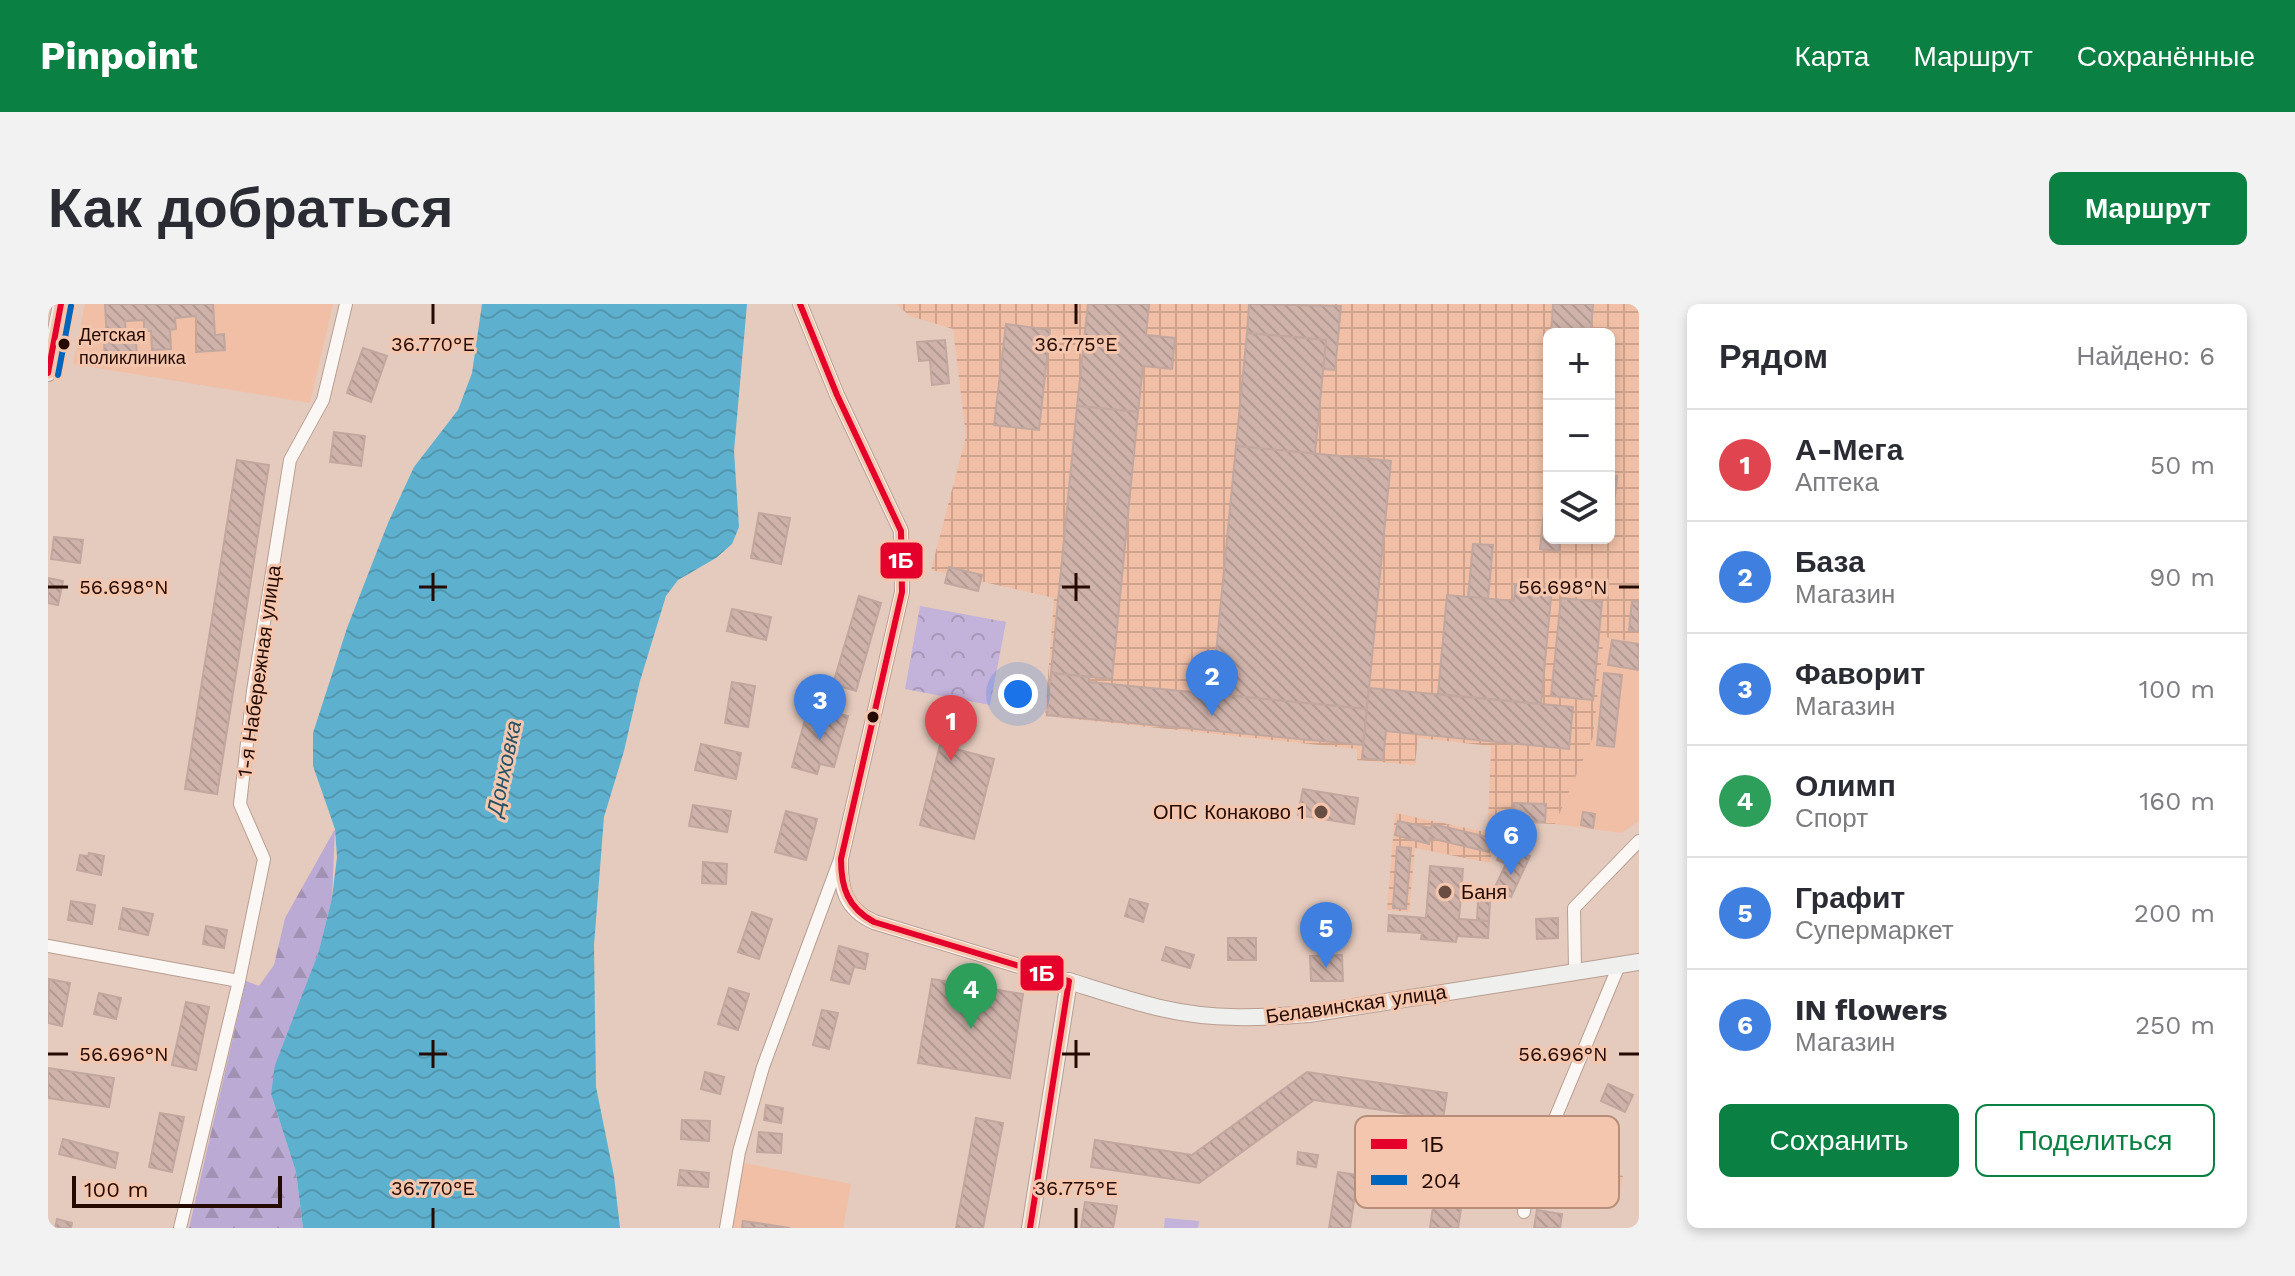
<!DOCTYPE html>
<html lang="ru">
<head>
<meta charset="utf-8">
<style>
	:root { --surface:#fff; --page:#f2f2f3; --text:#2b2b33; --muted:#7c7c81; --line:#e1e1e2; --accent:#0b8043 }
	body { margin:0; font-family:"Work Sans",sans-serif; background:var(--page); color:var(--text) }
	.controls { position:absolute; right:24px; top:24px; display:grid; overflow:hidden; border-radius:12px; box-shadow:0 4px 12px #0003 }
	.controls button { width:72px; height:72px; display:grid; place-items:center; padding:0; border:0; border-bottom:2px solid var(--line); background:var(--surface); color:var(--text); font:40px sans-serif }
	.scale { position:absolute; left:24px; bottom:20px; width:210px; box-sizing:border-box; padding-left:8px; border:4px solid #240a00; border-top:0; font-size:22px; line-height:28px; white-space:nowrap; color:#240a00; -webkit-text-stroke:6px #f5c6ae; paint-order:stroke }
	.you { position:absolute; left:970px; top:390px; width:28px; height:28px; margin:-20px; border:6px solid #fff; border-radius:50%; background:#1a73e8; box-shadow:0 0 0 12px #1a73e833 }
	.badge { display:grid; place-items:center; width:52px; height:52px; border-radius:50%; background:var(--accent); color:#fff; font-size:26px; font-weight:700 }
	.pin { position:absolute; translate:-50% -66px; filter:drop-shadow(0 2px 4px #0008) }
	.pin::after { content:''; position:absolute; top:42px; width:28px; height:24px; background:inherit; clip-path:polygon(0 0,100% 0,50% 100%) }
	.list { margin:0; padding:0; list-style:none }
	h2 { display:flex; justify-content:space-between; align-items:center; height:104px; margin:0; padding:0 32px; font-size:34px }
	h2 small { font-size:26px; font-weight:400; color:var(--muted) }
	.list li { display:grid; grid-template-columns:52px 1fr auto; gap:24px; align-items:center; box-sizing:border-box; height:112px; padding:0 32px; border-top:2px solid var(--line) }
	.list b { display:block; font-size:30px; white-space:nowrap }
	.list p { margin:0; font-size:26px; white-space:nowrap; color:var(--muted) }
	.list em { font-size:26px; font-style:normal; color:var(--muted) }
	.actions { display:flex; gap:16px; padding:24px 32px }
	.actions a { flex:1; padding:18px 0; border:2px solid var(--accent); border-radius:12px; text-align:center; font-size:28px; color:var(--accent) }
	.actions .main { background:var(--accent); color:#fff }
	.icon { flex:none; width:44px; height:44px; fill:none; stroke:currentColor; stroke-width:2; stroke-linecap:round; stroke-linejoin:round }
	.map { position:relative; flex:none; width:1591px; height:924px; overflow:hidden; border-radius:12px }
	header { display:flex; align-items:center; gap:48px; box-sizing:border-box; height:112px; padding:0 40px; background:var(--accent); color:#fff }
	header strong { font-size:38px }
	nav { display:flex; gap:44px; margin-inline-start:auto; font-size:28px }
	.intro { display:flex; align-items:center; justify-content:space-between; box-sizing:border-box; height:192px; padding:0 48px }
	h1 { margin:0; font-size:56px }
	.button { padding:20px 36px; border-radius:12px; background:var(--accent); color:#fff; font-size:28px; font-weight:700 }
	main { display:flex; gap:48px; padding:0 48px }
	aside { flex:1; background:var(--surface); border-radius:12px; box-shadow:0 4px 12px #0003 }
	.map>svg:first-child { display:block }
	.built { fill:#f0bfa6 }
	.industrial { fill:url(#industrial-grid); fill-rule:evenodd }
	.forest { fill:url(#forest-firs) }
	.park { fill:url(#park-crowns) }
	.pitch { fill:#c3b2d9 }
	.water { fill:url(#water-waves) }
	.building { fill:url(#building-back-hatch); stroke:#c2a79f; stroke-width:2 }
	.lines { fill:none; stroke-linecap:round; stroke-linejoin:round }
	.minor-casing { stroke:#b89e91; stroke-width:14 }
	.tertiary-casing { stroke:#b89e91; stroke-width:16 }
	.secondary-casing { stroke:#b89e91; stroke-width:18 }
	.minor { stroke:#fbf7f5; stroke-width:12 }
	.tertiary { stroke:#fbf7f5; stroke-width:14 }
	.secondary { stroke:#eff0ed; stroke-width:16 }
	.bus-1-casing { stroke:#f5c6ae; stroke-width:12 }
	.bus-2-casing { stroke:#f5c6ae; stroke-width:12 }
	.bus-1 { stroke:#e4002b; stroke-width:6 }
	.bus-2 { stroke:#0065bd; stroke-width:6 }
	.ticks { fill:none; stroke:#240a00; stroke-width:3 }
	.bus-dot { fill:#240a00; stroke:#f5c6ae; stroke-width:3 }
	.poi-dot { fill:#684e42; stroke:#f5c6ae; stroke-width:3 }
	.labels { text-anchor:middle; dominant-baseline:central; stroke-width:6; stroke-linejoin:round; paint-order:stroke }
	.bus-label { font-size:18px; fill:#240a00; stroke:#f5c6ae; text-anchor:start }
	.street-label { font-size:20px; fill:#240a00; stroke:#f5c6ae }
	.poi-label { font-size:20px; fill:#240a00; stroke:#f5c6ae; text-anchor:end }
	.water-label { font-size:22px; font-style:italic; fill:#215266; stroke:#f5c6ae }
	.key { fill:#f5c6ae; stroke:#b68e7a; stroke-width:2 }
	.key-label { font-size:22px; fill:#240a00 }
	.ticks-label { font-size:20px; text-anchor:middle; fill:#240a00; stroke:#f5c6ae; stroke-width:6; stroke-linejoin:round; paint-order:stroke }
	.line-badge { stroke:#f5c6ae; stroke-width:3 }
	.badge-label { font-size:22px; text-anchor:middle; font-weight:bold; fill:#fff }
</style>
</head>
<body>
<header>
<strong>Pinpoint</strong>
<nav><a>Карта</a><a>Маршрут</a><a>Сохранённые</a></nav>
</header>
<div class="intro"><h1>Как добраться</h1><a class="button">Маршрут</a></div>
<main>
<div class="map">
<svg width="1591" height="924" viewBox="0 0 1591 924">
	<defs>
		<pattern id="industrial-grid" width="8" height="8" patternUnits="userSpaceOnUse" patternTransform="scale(2)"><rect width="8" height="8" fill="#f0bfa6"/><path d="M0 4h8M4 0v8" fill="none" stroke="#cea38d"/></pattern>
		<pattern id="forest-firs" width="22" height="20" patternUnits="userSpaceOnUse" patternTransform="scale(2)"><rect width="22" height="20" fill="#bbaad3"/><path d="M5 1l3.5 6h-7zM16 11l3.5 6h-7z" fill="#a191b3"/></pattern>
		<pattern id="park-crowns" width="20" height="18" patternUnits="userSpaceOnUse" patternTransform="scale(2)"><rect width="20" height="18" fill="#c3b2d9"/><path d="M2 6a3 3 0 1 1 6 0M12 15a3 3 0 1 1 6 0" fill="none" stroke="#a798b8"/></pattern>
		<pattern id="water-waves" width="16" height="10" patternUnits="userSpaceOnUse" patternTransform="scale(2)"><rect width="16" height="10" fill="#5eb1ce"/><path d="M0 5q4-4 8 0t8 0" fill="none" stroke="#5297af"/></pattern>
		<pattern id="building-back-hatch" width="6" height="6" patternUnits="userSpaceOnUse" patternTransform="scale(2)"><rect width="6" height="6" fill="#cfb3ab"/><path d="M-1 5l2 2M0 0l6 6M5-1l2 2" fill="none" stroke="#b29991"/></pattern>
	</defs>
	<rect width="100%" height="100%" fill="#e5cbbe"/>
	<g class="built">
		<path d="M37 0H285L262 99 25 60Z"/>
		<path d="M1556 333 1591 338V517L1573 529 1507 520 1545 433Z"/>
		<path d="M696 859 803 880 795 924H685Z"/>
	</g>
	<g class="industrial">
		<path d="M848 0H1591V338L1556 333 1545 433 1507 520 1440 518 1443 442 1370 434 1367 461 1309 456V445L997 412 1006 294 883 266 918 132 905 25 862 12ZM1501 30H1561V234H1501Z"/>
		<path d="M1347 509 1447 530 1442 559 1367 544 1361 608 1339 606Z"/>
		<path d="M1508 859 1575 872 1571 893 1503 879Z"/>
	</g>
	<path class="forest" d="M287 525 284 594 270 650 223 790 248 868 255 924H141L198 677 211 682 226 661 237 614Z"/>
	<path class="park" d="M872 302 958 318 942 401 857 385Z"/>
	<path class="pitch" d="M1117 914 1151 917 1150 924H1116Z"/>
	<path class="water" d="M434 0H699L686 147 691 223 684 240 668 254 630 276 618 292 592 377 576 447 556 513 546 641 548 783 566 872 572 924H255L248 868 223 790 227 761 270 650 284 594 289 553 287 525 265 462V429L299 324 340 219 366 163 410 106 424 69Z"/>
	<g class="building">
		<path d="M57 0H165L167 31 176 30 177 46 148 48V12L127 14 128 25 122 26 123 45 104 46 103 27H96V16L77 17 78 38 88 37 89 52 57 54 56 39H59Z"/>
		<path d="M1040 0H1101L1098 31 1127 34 1124 65 1095 62 1090 108 1029 102Z"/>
		<path d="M1201 0 1293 2 1287 66 1275 65 1278 36 1199 29Z"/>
		<path d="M1505 0H1545L1543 25 1533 24V30H1503Z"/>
		<path d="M958 20 1002 26 991 126 946 121Z"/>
		<path d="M1199 29 1278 36 1267 150 1188 142Z"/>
		<path d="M897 36 901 79 884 81 882 56 871 57 869 38Z"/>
		<path d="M315 44 339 52 323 98 299 89Z"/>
		<path d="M1501 51V103L1497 102Z"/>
		<path d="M1029 102 1090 108 1064 375 1003 369Z"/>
		<path d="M286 128 317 132 313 162 282 158Z"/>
		<path d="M1188 142 1343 157 1319 405 1164 390Z"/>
		<path d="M189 156 221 161 169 490 137 485Z"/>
		<path d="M1561 171 1569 172 1563 230H1561Z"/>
		<path d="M1497 198H1501V234H1512L1511 247 1492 245Z"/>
		<path d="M711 209 742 214 733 260 703 254Z"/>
		<path d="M6 233 35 236 32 259 3 255Z"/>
		<path d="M1425 240 1445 241 1440 295 1420 293Z"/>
		<path d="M901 263 934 271 930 287 897 279Z"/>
		<path d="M0 274 15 277 10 301 0 299Z"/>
		<path d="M1467 280 1504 283 1493 400 1390 390 1399 291 1466 297Z"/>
		<path d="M811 292 833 299 808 387 785 380Z"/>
		<path d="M1513 294 1554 298 1545 396 1503 392Z"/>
		<path d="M1584 297 1591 298V327L1581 326Z"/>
		<path d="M684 305 723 313 718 336 679 327Z"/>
		<path d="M1564 336 1591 340V366L1560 361Z"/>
		<path d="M1003 369 1041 373V378L1319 405 1315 441 999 411Z"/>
		<path d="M1556 369 1574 371 1566 443 1549 441Z"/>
		<path d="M684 378 707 382 700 423 677 419Z"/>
		<path d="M1321 384 1525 403 1521 445 1338 427 1335 456 1314 454Z"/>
		<path d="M763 394 793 403 791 410 800 412 786 463 772 460 769 470 744 463Z"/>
		<path d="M653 440 693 449 688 475 647 466Z"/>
		<path d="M892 441 946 455 926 535 872 521Z"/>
		<path d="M1255 485 1310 494 1306 520 1250 511Z"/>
		<path d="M1466 499 1498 500 1497 518 1465 517Z"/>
		<path d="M645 501 683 507 679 528 641 522Z"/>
		<path d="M738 507 769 515 758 556 727 548Z"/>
		<path d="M1535 508 1547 510 1545 524 1533 521Z"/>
		<path d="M1350 517 1383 524 1384 520 1444 534 1441 548 1382 534 1381 540 1347 531Z"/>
		<path d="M1456 541 1482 552 1463 593 1446 585 1458 560 1449 556Z"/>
		<path d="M1349 543 1363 544 1358 605 1345 604Z"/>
		<path d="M41 549 56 552 53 571 29 566 32 551 40 552Z"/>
		<path d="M655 558 679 560 678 580 654 579Z"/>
		<path d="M1382 562 1415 565 1411 615 1441 617 1440 634 1409 632 1408 638 1373 635 1374 629 1340 627 1341 611 1378 614Z"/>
		<path d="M1082 595 1100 600 1095 618 1077 612Z"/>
		<path d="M23 597 47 601 44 620 20 616Z"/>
		<path d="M1430 597H1442L1441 617 1429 616Z"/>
		<path d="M75 604 105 610 100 631 71 625Z"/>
		<path d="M704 608 724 615 711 655 690 648Z"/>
		<path d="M1510 614V634L1489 635 1488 615Z"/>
		<path d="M158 622 179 626 176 644 155 640Z"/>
		<rect x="1180" y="634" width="28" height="22"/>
		<path d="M791 642 820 650 817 665 806 663 801 680 783 676Z"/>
		<path d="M1118 643 1146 651 1142 664 1114 656Z"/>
		<path d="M1294 651 1295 677H1263L1262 652Z"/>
		<path d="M1 675 22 679 14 722 0 719Z"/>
		<path d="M884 675 975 690 962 774 870 759Z"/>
		<path d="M681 684 701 690 690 726 670 720Z"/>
		<path d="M51 689 73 694 68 715 46 710Z"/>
		<path d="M138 698 161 703 148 766 124 761Z"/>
		<path d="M774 706 790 709 781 745 765 741Z"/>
		<path d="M0 764 66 774 61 803 0 794Z"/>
		<path d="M657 768 676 773 672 790 653 785Z"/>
		<path d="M1259 768 1399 789 1395 815 1266 796 1151 879 1043 863 1047 836 1144 851Z"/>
		<path d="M1560 780 1585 791 1577 808 1553 797Z"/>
		<path d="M718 801 735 804 733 819 716 816Z"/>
		<path d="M112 809 136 813 124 868 101 863Z"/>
		<path d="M928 814 955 819 935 924H908Z"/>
		<path d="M634 816 662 817 661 837 633 835Z"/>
		<path d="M711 828 734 830 733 849 709 848Z"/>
		<path d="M15 835 70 849 67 864 11 850Z"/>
		<path d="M1250 848 1270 851 1268 863 1249 860Z"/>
		<path d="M632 866 661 869 660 883 630 881Z"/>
		<path d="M1290 868 1310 871 1302 924H1281Z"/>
		<path d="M1390 868 1418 872 1410 924H1382Z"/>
		<path d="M1037 898 1069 902 1065 924H1033Z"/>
		<path d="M1489 906 1514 910 1512 924H1486Z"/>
		<path d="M9 915 24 919 23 924H7Z"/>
		<path d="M695 917 742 924H694Z"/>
	</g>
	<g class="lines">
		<defs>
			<g id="minor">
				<path d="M0 642 191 677"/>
				<path d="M1527 666 1526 604 1591 537"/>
				<path d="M1476 908 1478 884 1572 659"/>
				<path d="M132 924 191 677 216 555 192 500 205 387 242 156 275 96 298 0"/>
				<path d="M678 924 691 848 715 763 791 558"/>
			</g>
			<path id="tertiary" d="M752 0 789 91 853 227 854 288 793 555C792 584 797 605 826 618L1021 677"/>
			<g id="secondary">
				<path d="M0 69 13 0"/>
				<path d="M982 924 1021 677C1053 687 1085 698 1117 705 1164 716 1214 714 1261 710L1591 658"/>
			</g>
		</defs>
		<use href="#minor" class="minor-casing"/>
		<use href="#tertiary" class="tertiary-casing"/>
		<use href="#secondary" class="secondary-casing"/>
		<use href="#minor" class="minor"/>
		<use href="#tertiary" class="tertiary"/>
		<use href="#secondary" class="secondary"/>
		<defs>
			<g id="bus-1">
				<path d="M752 0 789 91 853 227 854 288 793 555C793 584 800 604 826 618L1021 677 982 924"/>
				<path d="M0 69 13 0"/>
			</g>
			<path id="bus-2" d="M10 71 23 2"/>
		</defs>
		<use href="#bus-1" class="bus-1-casing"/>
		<use href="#bus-2" class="bus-2-casing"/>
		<use href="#bus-1" class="bus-1"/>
		<use href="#bus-2" class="bus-2"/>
	</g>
	<path class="ticks" d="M385 0V20M1028 0V20M385 269V297M1028 269V297M0 283H20M371 283H399M1014 283H1042M1571 283H1591M385 736V764M1028 736V764M0 750H20M371 750H399M1014 750H1042M1571 750H1591M385 904V924M1028 904V924"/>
	<g class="bus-dot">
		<circle cx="16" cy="40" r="7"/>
		<circle cx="825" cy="413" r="7"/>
	</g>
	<g class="poi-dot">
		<circle cx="1273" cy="508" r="8"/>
		<circle cx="1397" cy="588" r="8"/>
	</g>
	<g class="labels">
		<g class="bus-label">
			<text x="31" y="30">Детская<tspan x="31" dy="23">поликлиника</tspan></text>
		</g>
		<g class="street-label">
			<text transform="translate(211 367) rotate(-82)">1-я Набережная улица</text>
			<text transform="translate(1308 700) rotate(-8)">Белавинская улица</text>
		</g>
		<g class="poi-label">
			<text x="1257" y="508">ОПС Конаково 1</text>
			<text x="1413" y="588" text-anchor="start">Баня</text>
		</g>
		<g class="water-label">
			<text transform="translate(456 464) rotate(-78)">Донховка</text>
		</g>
	</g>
	<rect x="1307" y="812" width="264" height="92" rx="12" class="key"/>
	<rect x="1323" y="835" width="36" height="10" fill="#e4002b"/>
	<rect x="1323" y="871" width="36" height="10" fill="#0065bd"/>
	<g class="key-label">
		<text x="1373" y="848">1Б</text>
		<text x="1373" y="884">204</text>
	</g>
	<g class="ticks-label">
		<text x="385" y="47">36.770°E</text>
		<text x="1028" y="47">36.775°E</text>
		<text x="76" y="290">56.698°N</text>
		<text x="1515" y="290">56.698°N</text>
		<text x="76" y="757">56.696°N</text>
		<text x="1515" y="757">56.696°N</text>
		<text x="385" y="891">36.770°E</text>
		<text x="1028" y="891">36.775°E</text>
	</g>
	<g class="line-badge">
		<rect x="831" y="237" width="45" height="39" rx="8" fill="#e4002b"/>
		<rect x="971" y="650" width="46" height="38" rx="8" fill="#e4002b"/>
	</g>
	<g class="badge-label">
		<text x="853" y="264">1Б</text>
		<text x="994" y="677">1Б</text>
	</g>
</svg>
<div class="controls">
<button>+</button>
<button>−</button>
<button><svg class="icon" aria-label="layers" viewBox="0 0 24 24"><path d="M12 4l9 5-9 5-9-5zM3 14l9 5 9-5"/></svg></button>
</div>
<div class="scale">100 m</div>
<div class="you"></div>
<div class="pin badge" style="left:903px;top:457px;background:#e0444e">1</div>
<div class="pin badge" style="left:1164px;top:412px;background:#3f7fe0">2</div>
<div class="pin badge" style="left:772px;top:436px;background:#3f7fe0">3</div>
<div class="pin badge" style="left:923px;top:725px;background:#2e9e5b">4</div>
<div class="pin badge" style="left:1278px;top:664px;background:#3f7fe0">5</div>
<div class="pin badge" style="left:1463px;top:571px;background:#3f7fe0">6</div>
</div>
<aside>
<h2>Рядом<small>Найдено: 6</small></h2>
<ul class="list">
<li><span class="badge" style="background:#e0444e">1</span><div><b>А-Мега</b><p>Аптека</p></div><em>50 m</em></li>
<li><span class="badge" style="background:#3f7fe0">2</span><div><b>База</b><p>Магазин</p></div><em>90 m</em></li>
<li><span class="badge" style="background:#3f7fe0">3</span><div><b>Фаворит</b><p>Магазин</p></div><em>100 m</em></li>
<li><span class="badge" style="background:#2e9e5b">4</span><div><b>Олимп</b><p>Спорт</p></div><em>160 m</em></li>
<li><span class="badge" style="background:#3f7fe0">5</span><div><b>Графит</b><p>Супермаркет</p></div><em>200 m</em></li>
<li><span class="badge" style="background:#3f7fe0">6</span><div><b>IN flowers</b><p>Магазин</p></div><em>250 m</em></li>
</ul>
<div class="actions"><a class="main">Сохранить</a><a>Поделиться</a></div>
</aside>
</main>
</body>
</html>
